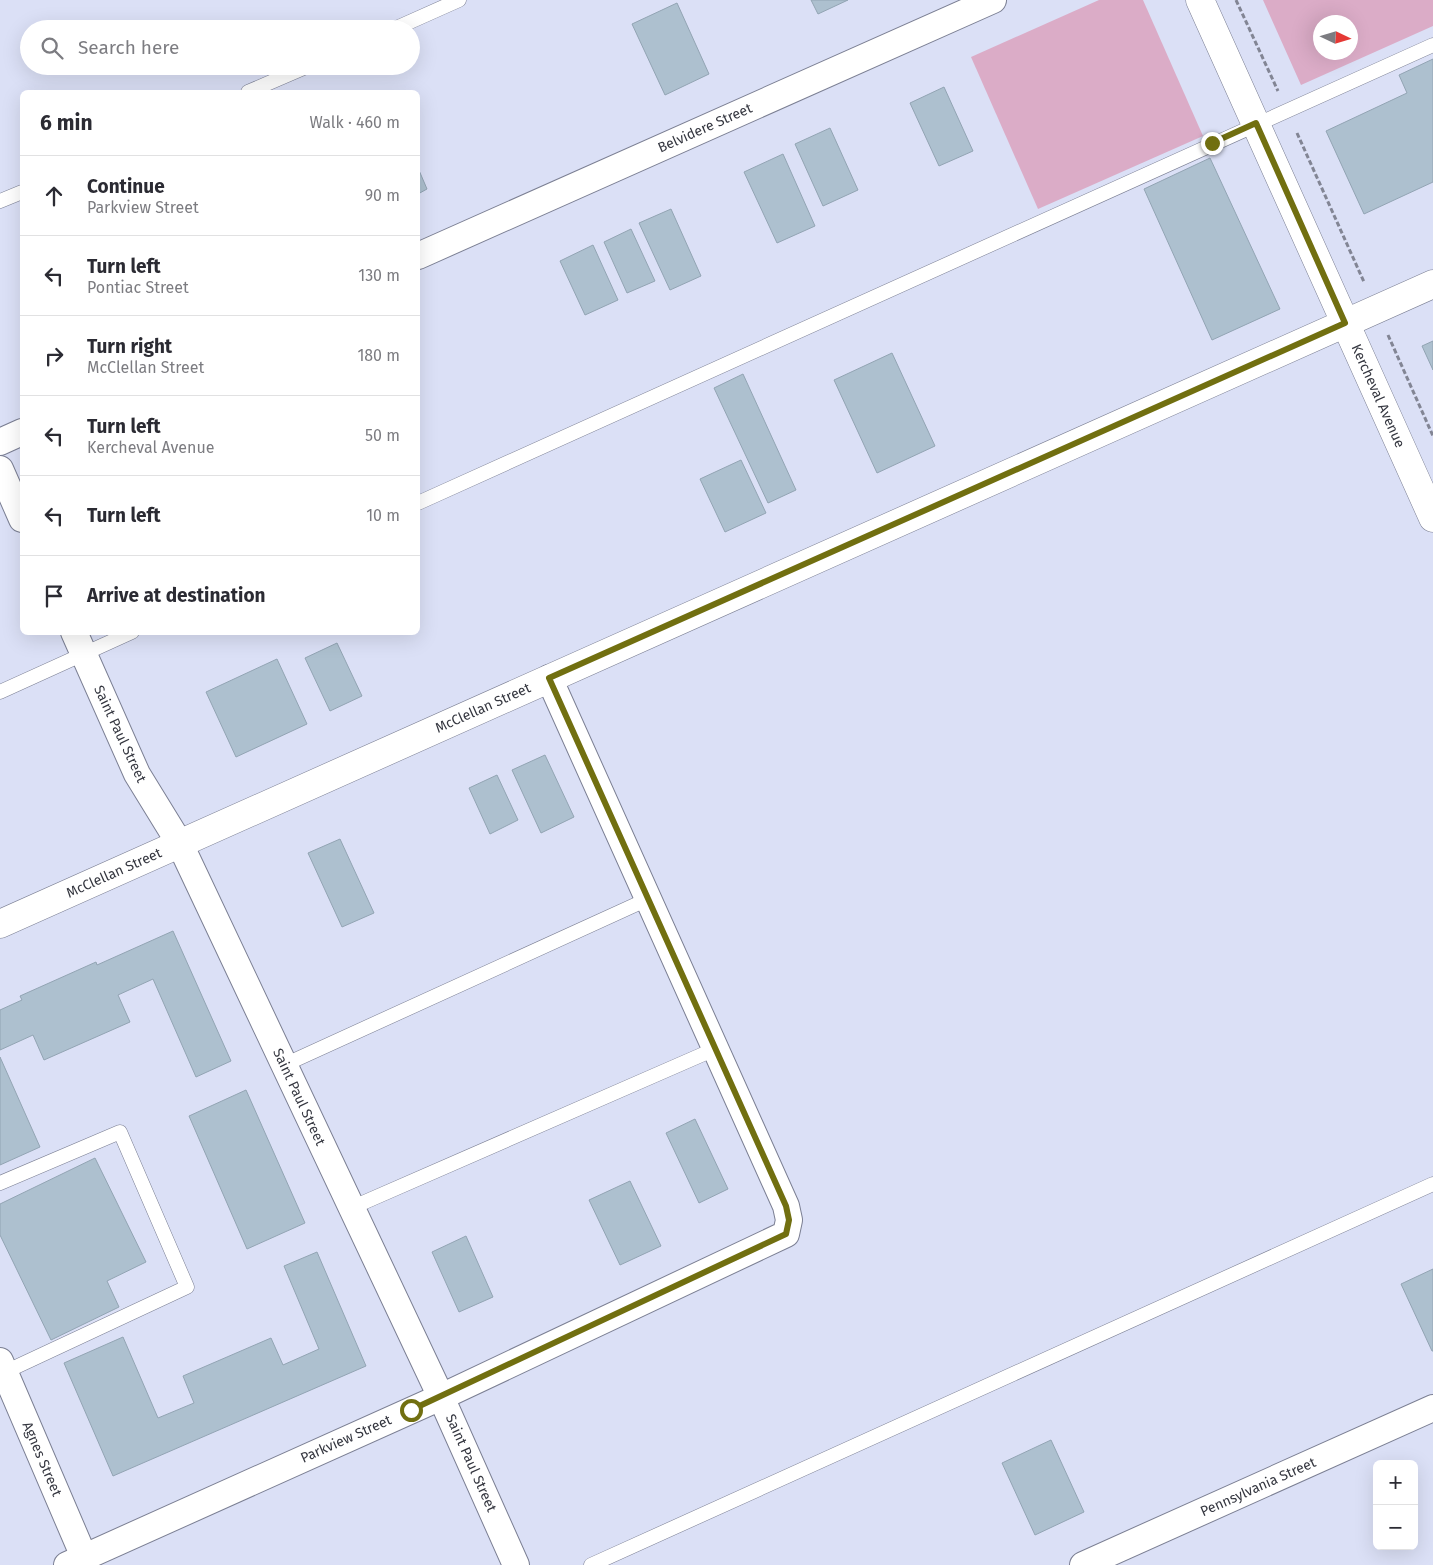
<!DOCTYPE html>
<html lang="en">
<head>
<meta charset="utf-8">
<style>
	:root { --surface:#fff; --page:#f2f2f3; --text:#2b2b33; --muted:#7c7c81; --line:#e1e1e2 }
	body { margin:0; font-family:"Fira Sans",sans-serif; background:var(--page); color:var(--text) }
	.controls { position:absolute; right:15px; bottom:15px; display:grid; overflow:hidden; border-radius:8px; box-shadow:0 5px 20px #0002 }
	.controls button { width:45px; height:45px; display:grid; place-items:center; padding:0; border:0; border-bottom:1px solid var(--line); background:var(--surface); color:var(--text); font:25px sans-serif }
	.compass { position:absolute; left:1313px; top:15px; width:45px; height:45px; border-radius:50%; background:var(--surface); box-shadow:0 5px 20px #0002; rotate:94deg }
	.stop { position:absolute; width:15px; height:15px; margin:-11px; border:4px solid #716f10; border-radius:50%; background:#fff }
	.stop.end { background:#716f10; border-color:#fff; box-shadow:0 1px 5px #0008 }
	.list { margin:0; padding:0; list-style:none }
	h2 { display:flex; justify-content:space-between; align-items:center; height:65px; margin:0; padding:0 20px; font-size:21px }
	h2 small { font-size:16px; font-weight:400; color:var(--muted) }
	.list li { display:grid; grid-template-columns:32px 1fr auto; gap:15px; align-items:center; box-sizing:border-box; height:80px; padding:0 20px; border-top:1px solid var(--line) }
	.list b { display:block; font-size:19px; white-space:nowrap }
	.list p { margin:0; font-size:16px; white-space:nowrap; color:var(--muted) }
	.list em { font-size:16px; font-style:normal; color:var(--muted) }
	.icon { flex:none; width:28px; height:28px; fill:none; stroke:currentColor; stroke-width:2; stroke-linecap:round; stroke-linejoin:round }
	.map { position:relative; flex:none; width:1433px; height:1565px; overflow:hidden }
	.search { position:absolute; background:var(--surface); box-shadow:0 5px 20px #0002; left:20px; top:20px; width:400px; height:55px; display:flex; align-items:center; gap:12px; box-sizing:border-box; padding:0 18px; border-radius:28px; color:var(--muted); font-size:19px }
	.panel { position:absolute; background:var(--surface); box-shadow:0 5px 20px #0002; left:20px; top:90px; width:400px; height:545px; border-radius:8px }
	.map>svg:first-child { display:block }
	.green { fill:#dbacc7; fill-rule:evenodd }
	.building { fill:#adc0cf; stroke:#92a4b3 }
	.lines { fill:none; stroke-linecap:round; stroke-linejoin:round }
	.service-casing { stroke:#7b7f93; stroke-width:15 }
	.minor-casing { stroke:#7b7f93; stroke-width:28 }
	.tertiary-casing { stroke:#7b7f93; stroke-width:29 }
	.path { stroke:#828594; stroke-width:3; stroke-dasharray:5 2.5; stroke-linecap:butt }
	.service { stroke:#fff; stroke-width:14 }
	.minor { stroke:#fff; stroke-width:26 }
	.tertiary { stroke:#fff; stroke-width:28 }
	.route { stroke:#716f10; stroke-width:6 }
	.labels { text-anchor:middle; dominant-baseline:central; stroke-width:4.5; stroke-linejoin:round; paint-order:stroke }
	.street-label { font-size:14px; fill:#353740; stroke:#fff }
</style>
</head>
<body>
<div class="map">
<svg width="1433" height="1565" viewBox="0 0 1433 1565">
	<rect width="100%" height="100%" fill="#dbe0f6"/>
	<g class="green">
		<path d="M1099 0H1143L1203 136 1038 209 971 57Z"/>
		<path d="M1263 0H1433V26L1301 85ZM1320 22H1350V52H1320Z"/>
	</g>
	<g class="building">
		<path d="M811 0H848L818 14Z"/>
		<path d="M677 3 709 74 665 95 632 24Z"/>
		<path d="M1433 59V182L1364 214 1326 131 1407 93 1399 75Z"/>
		<path d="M944 87 973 151 939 166 910 103Z"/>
		<path d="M830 128 858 190 823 206 795 144Z"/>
		<path d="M783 154 815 226 777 243 744 172Z"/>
		<path d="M1210 158 1280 309 1212 340 1144 189Z"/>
		<path d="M418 168 427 189 418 194Z"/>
		<path d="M671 209 701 276 670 290 639 223Z"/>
		<path d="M631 229 655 281 627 293 604 242Z"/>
		<path d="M593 245 618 300 585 315 560 261Z"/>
		<path d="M1433 341V370L1422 346Z"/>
		<path d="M892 353 935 446 877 473 834 380Z"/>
		<path d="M743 374 796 490 768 503 714 388Z"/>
		<path d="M741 460 766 513 725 532 700 479Z"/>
		<path d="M337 643 362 696 330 711 305 658Z"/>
		<path d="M277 659 307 724 236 757 206 692Z"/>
		<path d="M545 755 574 817 541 833 512 770Z"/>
		<path d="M497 775 518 820 490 834 469 788Z"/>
		<path d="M340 839 374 913 342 927 308 853Z"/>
		<path d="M173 931 231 1061 196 1077 153 979 118 995 130 1022 44 1060 33 1035 0 1050V1010L22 1000 20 996 96 962 97 965Z"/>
		<path d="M0 1057 40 1147 0 1165Z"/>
		<path d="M246 1090 305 1223 247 1249 189 1116Z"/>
		<path d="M695 1119 728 1189 699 1203 666 1133Z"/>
		<path d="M95 1158 146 1262 107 1281 119 1307 51 1340 0 1235V1204Z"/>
		<path d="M630 1181 661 1246 620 1265 589 1200Z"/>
		<path d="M466 1236 493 1297 459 1312 432 1252Z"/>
		<path d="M317 1252 366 1366 113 1476 64 1363 123 1337 158 1418 194 1403 183 1376 271 1338 283 1365 319 1349 284 1266Z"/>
		<path d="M1433 1269V1351H1432L1401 1284Z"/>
		<path d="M1051 1440 1084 1512 1035 1535 1002 1463Z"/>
	</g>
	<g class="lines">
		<defs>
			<g id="service">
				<path d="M394 29 459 0"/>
				<path d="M248 92 308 66"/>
				<path d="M0 201 22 192"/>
				<path d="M418 503 1433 45"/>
				<path d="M0 692 132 632"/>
				<path d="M284 1065 648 899"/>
				<path d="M0 1183 120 1132 187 1287 5 1372"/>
				<path d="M351 1208 715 1049"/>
				<path d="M591 1565 1433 1184"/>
			</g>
			<g id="minor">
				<path d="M418 256 993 0"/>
				<path d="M0 442 22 432"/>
				<path d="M0 469 22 519"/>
				<path d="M74 632 137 774 180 844 441 1397 516 1565"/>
				<path d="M0 1361 84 1557"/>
				<path d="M67 1565 441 1397 786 1234 789 1220 786 1206 549 678"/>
				<path d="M1083 1565 1433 1408"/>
			</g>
			<g id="tertiary">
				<path d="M1200 0 1433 518"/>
				<path d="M0 924 1433 284"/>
			</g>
		</defs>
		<use href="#service" class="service-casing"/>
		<use href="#minor" class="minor-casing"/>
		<use href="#tertiary" class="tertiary-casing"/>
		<g class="path">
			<path d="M1236 0 1278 91"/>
			<path d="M1297 133 1364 282"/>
			<path d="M1388 335 1433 436"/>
		</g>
		<use href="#service" class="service"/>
		<use href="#minor" class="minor"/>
		<use href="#tertiary" class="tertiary"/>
	</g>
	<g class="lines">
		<path class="route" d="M411 1410 786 1234 789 1220 786 1206 549 678 1345 323 1256 123 1212 143"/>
	</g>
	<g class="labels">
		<g class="street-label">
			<text transform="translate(705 128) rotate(-24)">Belvidere Street</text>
			<text transform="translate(1378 396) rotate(66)">Kercheval Avenue</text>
			<text transform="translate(483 708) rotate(-24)">McClellan Street</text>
			<text transform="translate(120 734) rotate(65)">Saint Paul Street</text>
			<text transform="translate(114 873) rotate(-24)">McClellan Street</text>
			<text transform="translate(299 1097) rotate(65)">Saint Paul Street</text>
			<text transform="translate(346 1439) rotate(-24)">Parkview Street</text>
			<text transform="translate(42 1459) rotate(67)">Agnes Street</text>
			<text transform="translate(471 1463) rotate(66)">Saint Paul Street</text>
			<text transform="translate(1258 1487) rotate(-24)">Pennsylvania Street</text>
		</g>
	</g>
</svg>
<div class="controls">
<button>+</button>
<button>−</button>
</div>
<svg class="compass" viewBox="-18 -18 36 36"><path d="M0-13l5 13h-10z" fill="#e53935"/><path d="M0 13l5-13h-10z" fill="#7c7c81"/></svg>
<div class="stop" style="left:411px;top:1410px"></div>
<div class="stop end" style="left:1212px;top:143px"></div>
<div class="search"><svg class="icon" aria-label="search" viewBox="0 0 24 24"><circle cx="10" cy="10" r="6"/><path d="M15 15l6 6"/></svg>Search here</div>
<section class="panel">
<h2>6 min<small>Walk · 460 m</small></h2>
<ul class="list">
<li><svg class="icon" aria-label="ahead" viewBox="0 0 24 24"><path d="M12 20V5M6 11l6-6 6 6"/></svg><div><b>Continue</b><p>Parkview Street</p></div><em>90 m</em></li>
<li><svg class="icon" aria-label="left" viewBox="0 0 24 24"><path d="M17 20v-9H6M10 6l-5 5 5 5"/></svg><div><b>Turn left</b><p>Pontiac Street</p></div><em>130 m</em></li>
<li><svg class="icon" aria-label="right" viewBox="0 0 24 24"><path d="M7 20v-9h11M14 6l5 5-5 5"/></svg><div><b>Turn right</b><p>McClellan Street</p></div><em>180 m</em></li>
<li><svg class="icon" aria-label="left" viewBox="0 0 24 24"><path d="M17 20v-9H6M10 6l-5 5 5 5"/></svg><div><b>Turn left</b><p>Kercheval Avenue</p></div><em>50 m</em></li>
<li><svg class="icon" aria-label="left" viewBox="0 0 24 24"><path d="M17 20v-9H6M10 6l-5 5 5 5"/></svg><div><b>Turn left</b></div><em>10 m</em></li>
<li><svg class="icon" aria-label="arrive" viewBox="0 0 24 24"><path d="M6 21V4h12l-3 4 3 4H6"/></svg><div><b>Arrive at destination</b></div></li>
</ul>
</section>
</div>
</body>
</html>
